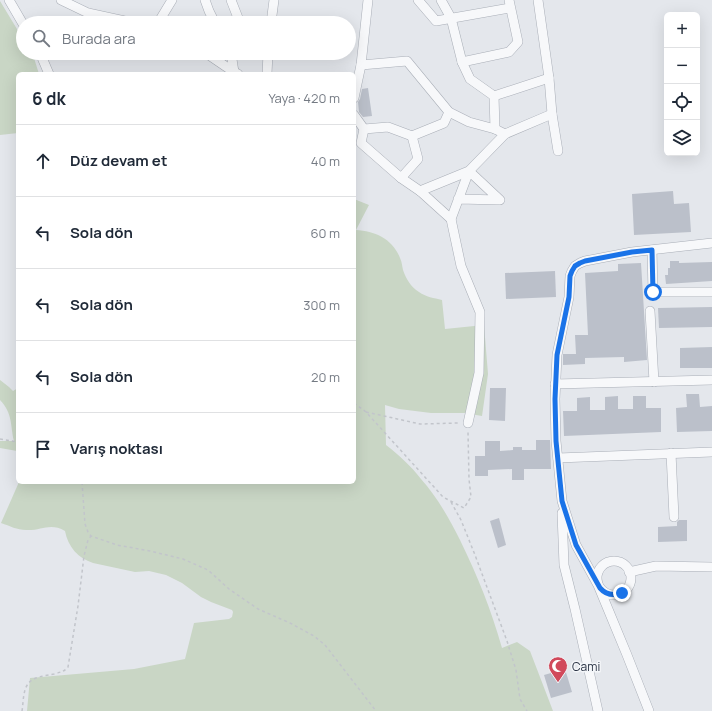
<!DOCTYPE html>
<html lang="tr">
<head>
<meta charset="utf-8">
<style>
	:root { --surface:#fff; --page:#f6f6f7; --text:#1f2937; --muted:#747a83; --line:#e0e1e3 }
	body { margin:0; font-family:Manrope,sans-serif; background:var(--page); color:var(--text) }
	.controls { position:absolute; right:12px; top:12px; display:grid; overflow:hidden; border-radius:6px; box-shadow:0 4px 16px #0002 }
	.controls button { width:36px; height:36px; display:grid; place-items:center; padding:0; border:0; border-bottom:1px solid var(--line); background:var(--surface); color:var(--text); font:20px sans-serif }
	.stop { position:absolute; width:12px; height:12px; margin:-9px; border:3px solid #1a73e8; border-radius:50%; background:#fff }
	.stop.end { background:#1a73e8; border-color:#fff; box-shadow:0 1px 4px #0008 }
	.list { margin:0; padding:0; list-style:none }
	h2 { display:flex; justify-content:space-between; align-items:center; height:52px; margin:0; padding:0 16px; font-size:17px }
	h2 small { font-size:13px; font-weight:400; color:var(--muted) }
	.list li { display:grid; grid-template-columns:26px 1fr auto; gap:12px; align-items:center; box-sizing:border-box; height:72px; padding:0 16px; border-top:1px solid var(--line) }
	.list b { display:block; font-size:15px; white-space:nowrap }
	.list em { font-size:13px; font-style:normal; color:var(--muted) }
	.icon { flex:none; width:22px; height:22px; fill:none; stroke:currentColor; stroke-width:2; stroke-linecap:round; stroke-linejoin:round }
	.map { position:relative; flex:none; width:712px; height:711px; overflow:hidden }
	.search { position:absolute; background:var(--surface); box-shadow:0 4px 16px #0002; left:16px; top:16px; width:340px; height:44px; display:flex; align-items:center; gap:10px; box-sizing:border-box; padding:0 14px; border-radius:22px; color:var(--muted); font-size:15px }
	.panel { position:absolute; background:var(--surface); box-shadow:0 4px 16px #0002; left:16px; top:72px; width:340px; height:412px; border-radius:6px }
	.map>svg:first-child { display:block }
	.green { fill:#c9d6c5 }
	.building { fill:#bbc0ca }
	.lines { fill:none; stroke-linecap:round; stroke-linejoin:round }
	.minor-casing { stroke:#a9aeb7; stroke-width:10 }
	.path { stroke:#c2c5cb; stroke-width:1.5; stroke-dasharray:3 3; stroke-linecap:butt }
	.minor { stroke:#f7f8fa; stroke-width:9 }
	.route { stroke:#1a73e8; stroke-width:5 }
	.labels { text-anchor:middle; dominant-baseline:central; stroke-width:3; stroke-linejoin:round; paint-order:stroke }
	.poi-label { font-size:12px; fill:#2b3445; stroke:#f4f6f9; text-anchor:start }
</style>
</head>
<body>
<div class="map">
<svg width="712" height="711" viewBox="0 0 712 711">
	<rect width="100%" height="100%" fill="#e4e7ec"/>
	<g class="green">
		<path d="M0 1 23 39V53H31L34 58 39 74H18V133L0 135Z"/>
		<path d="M354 199 369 205 356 230C375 231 393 239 400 258 402 262 402 266 403 270 406 279 411 287 419 292 426 297 434 298 442 300L445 329 484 325 488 374 482 416 464 413H431L399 409 385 405 386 445C399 455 411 466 421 479 437 497 449 518 460 540 478 577 491 609 502 648L517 642 530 651 553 711H27L30 678 134 669 185 659 194 623 229 619 232 617 233 612 232 610 211 602 201 597 182 583 166 575 149 571 135 572 93 563C78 558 68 547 65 531 50 522 41 531 26 530 17 530 10 526 1 523L19 482H354Z"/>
		<path d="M0 380 9 387 13 391 18 388V456L17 451 0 448V441H14C10 424 13 414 0 400Z"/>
	</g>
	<g class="building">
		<path d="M368 88 372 116 363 117 359 112 358 102 360 99 362 89Z"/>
		<path d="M673 191 674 204 689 203 691 232 634 235 632 194Z"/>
		<path d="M670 261H679V263L712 262V281L666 284 665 275H668V268H670Z"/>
		<path d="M641 263 647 360 624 362V357L585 358V364L563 365V354H576L575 335H588L585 273 618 271V264Z"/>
		<path d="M555 271 556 297 506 299 505 273Z"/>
		<path d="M712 307V327L659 328 658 308Z"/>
		<path d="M712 347V368H680V348Z"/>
		<path d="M490 388H506L505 421 489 420Z"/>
		<path d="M686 394H699L700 407 712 406V431L677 432 676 408 687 407Z"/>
		<path d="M618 396V409H633V396H646V408H661V432L564 436 563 411H577V398L590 397V410H605V397Z"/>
		<path d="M536 440H550L551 469H524V480H512V469L488 470V476H475V456H485V441H500V451L513 450V447H522V450H536Z"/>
		<path d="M499 518 506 545 498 548 490 521Z"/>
		<path d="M679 520H687V541L658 542V527L677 526V522Z"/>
		<path d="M565 669 572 692 551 698 544 675Z"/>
	</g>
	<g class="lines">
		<defs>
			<g id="minor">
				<path d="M9 0 23 24"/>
				<path d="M61 0 88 13 134 23"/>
				<path d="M205 0 209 11 215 23"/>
				<path d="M231 0 240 23"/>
				<path d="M418 0 436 21 510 8"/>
				<path d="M441 0 451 18 462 62 470 79 494 96 495 129"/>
				<path d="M538 0 549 78 552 114 558 151"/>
				<path d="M158 23 172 0"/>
				<path d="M271 23 274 0"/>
				<path d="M40 53 49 74"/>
				<path d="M206 53 234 72 238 74"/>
				<path d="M231 53 234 72 235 74"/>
				<path d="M462 62 509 52 518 42 509 0"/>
				<path d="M361 65 407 61 449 112 469 122 495 129 505 134"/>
				<path d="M267 74 268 53"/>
				<path d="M494 96 549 78"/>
				<path d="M354 98 361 65 368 0"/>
				<path d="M354 115 364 129 361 143 401 178 420 191 451 219 461 266 480 312 479 373 468 423"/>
				<path d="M364 129 388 127 412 136 444 123 449 112"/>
				<path d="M401 178 418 159 412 136"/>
				<path d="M420 191 469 171 505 134 552 114"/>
				<path d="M451 219 469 171 500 200 458 199"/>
				<path d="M652 250 653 292H712"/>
				<path d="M650 311 654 382"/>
				<path d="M555 384 712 380"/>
				<path d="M671 453 674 517"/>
				<path d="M558 458 712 452"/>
				<path d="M562 513 564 565 575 609 598 711"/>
				<circle cx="614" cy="578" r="17"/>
				<path d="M629 572 656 566 712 567"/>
				<path d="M649 711 627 655 598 585 576 545 562 501 556 441 555 399 557 355 569 297 570 276 572 271 575 266 580 263 585 261 632 252 712 243"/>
			</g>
		</defs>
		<use href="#minor" class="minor-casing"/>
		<g class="path">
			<path d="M354 403 366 412 443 497 464 508 471 497 469 479 468 432"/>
			<path d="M366 412 420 424 459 423"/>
			<path d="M0 439 18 442"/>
			<path d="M82 482 85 524 88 532 91 536 117 545 150 551 183 559 208 570 229 589 258 609 290 623 314 636 325 645 376 711"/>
			<path d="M451 502 461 520 475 555 507 641 516 670 520 699 527 711"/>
			<path d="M22 711C24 699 22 683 36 678 42 676 48 675 54 674 60 672 64 672 68 667L78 606 84 556 88 540 91 536"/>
		</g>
		<use href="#minor" class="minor"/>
	</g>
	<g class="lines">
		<path class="route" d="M622 593C613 596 606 595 600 588L576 545 562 501 556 441 555 399 557 355 569 297 570 276 572 271 575 266 580 263 585 261 632 252 652 250 653 292"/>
	</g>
	<defs>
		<symbol id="mosque-pin" viewBox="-11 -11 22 30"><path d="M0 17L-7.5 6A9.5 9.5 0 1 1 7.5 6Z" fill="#d1495b" stroke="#f4f6f9"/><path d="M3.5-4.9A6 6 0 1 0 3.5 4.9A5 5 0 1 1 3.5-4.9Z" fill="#fff"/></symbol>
	</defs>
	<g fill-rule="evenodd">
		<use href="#mosque-pin" x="547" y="655" width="22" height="30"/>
	</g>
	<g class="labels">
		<g class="poi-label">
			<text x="572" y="666">Cami</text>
		</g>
	</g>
</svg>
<div class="controls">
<button>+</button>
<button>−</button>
<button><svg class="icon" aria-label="locate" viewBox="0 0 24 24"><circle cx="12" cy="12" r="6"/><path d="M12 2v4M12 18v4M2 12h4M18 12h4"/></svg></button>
<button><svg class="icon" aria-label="layers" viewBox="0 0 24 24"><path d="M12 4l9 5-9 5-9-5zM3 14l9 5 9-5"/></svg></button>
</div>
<div class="stop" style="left:653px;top:292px"></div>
<div class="stop end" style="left:622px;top:593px"></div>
<div class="search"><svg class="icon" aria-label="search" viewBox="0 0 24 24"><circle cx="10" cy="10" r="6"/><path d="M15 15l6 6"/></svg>Burada ara</div>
<section class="panel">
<h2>6 dk<small>Yaya · 420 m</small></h2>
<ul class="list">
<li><svg class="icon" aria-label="ahead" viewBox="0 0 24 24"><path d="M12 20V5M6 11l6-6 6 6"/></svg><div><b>Düz devam et</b></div><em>40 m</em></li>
<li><svg class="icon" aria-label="left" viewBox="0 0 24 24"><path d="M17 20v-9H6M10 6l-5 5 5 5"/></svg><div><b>Sola dön</b></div><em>60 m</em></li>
<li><svg class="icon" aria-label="left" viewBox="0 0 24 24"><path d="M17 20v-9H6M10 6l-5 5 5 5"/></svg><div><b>Sola dön</b></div><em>300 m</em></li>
<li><svg class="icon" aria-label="left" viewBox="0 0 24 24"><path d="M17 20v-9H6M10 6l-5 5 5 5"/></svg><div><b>Sola dön</b></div><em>20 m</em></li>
<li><svg class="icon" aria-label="arrive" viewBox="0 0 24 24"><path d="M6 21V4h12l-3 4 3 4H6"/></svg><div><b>Varış noktası</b></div></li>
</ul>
</section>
</div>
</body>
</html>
